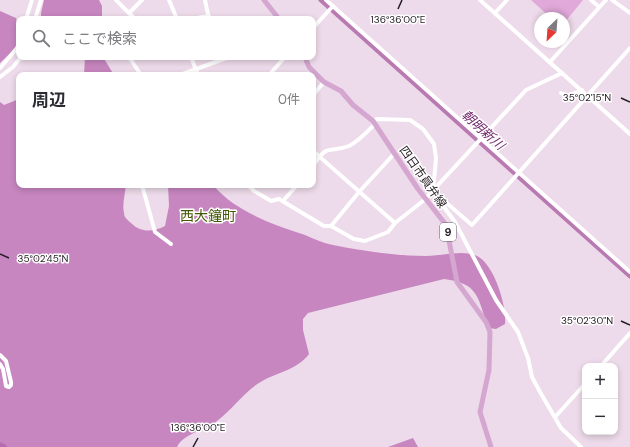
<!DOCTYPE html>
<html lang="ja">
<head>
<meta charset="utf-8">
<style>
	:root { --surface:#fff; --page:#f2f2f3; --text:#2b2b33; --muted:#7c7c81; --line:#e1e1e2 }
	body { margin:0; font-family:"DM Sans","Noto Sans JP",sans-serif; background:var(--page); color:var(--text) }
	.controls { position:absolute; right:12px; bottom:12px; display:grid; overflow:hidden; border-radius:8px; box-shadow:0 2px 6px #0003 }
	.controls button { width:36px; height:36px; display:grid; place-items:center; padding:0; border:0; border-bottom:1px solid var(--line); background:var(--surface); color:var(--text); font:20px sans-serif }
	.compass { position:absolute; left:534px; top:12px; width:36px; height:36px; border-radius:50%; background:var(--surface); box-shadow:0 2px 6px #0003; rotate:205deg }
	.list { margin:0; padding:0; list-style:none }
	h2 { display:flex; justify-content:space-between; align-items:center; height:52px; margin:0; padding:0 16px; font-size:17px }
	h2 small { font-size:13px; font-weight:400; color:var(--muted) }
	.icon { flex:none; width:22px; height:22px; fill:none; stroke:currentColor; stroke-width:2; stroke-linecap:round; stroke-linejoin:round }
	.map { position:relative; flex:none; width:630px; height:447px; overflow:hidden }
	.search { position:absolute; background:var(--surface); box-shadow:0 2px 6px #0003; left:16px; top:16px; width:300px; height:44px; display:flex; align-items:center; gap:10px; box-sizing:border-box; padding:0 14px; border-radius:8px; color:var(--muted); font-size:15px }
	.panel { position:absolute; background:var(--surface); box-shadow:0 2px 6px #0003; left:16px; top:72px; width:300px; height:116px; border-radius:8px }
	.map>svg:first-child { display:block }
	.green { fill:#e1a9da }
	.forest { fill:#c786c0 }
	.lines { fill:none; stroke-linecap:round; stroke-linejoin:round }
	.river { stroke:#b97ab2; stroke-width:5 }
	.minor { stroke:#fff; stroke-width:4 }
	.major { stroke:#d4a6d0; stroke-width:5 }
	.highway { stroke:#b86bb1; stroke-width:5.5 }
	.ticks { fill:none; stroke:#241d23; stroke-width:1.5 }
	.labels { text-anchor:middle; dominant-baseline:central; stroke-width:3; stroke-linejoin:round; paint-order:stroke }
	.shield { fill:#fff; stroke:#666165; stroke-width:1 }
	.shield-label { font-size:11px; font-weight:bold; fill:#241d23 }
	.street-label { font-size:12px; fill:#241d23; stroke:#fff }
	.water-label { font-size:13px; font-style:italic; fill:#6b1f66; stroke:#fff }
	.quarter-label { font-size:14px; fill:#455605; stroke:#fff }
	.ticks-label { font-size:10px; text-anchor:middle; fill:#241d23; stroke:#fff; stroke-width:3; stroke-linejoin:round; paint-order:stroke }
</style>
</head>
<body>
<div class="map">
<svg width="630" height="447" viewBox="0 0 630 447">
	<rect width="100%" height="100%" fill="#eddaea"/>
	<path class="green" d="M531 0H583L564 23V18H551Z"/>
	<g class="forest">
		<path d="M44 0H99L102 6V19H41V13Z"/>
		<path d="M0 11 16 18C21 44 18 46 0 63Z"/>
		<path d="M85 57H103L114 75H84Z"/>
		<path d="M19 99V185H126C125 194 122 205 124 213 124 218 128 220 131 223 141 233 153 232 165 226L169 206 168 185H213C236 212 272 224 305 235 314 239 323 243 333 245 363 251 396 256 426 256 442 256 463 249 477 256 494 264 507 306 505 324L496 329 488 328C478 298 479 283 444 279L308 313 303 319V330L309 354C298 369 279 372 264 380 246 389 233 409 217 421 205 430 183 434 177 447H0V102L4 105Z"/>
		<path d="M413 438 418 447H388Z"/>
	</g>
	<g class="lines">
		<path class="river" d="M321 0 630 276"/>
		<g class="minor">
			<path d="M116 0 135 19"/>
			<path d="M169 0 177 19"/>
			<path d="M205 0 209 19"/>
			<path d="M326 0 630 272"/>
			<path d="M480 0 630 134"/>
			<path d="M591 0 599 7"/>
			<path d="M612 0 630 13"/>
			<path d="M129 13 142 0"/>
			<path d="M495 13 507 0"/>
			<path d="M26 19 32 0"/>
			<path d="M35 19 41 0"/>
			<path d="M190 19 209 16"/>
			<path d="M313 28 333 6"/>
			<path d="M129 57 141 75"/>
			<path d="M191 57 198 75"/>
			<path d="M550 62 606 0"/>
			<path d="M0 68 19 46"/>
			<path d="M180 75 229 57"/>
			<path d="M269 75 285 57"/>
			<path d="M0 77 13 67 21 57"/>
			<path d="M561 93 567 96 582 90"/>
			<path d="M313 95 324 82"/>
			<path d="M373 121 377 119 410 120 423 129 434 144 436 158 433 192 455 222 496 300 518 332 528 358 532 377 540 392 561 428 581 447"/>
			<path d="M313 151 395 223"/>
			<path d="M313 166C328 142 328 154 349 146 359 141 367 132 375 124"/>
			<path d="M142 185 155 232 171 244"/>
			<path d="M248 185 254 191 271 201 279 199 324 226H331L354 239 365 241 388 232 395 223 423 201"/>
			<path d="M434 192 472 225 630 48"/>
			<path d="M426 198 526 90 562 73"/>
			<path d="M283 201 297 185"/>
			<path d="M331 226 359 192 394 154"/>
			<path d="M0 355 6 361 11 382V385L9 387 6 386 3 369 0 364"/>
			<path d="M601 366 630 333"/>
			<path d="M555 417 585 384"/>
		</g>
		<g class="major">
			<path d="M264 0 279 19"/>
			<path d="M305 57 309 67 324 82 341 91 353 105 373 121 418 189 446 225 457 282 486 322 490 332 489 370 480 412 491 447"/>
		</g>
		<path class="highway" d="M0 445 4 447"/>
	</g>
	<path class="ticks" d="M398 9 402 0M621 98 630 102M0 254 9 258M621 321 630 325M193 447 198 438"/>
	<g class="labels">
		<rect class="shield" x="440" y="223" width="16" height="18" rx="3"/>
		<g class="shield-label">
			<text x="448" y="232">9</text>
		</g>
		<g class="street-label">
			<text transform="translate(423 177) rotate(55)">四日市員弁線</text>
		</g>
		<g class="water-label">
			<text transform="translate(483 130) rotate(42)">朝明新川</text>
		</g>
		<g class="quarter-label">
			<text x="208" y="216">西大鐘町</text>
		</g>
	</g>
	<g class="ticks-label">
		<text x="398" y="23">136°36'00"E</text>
		<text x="587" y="101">35°02'15"N</text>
		<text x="43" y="262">35°02'45"N</text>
		<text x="587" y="324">35°02'30"N</text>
		<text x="198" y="431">136°36'00"E</text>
	</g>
</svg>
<div class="controls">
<button>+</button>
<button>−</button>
</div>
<svg class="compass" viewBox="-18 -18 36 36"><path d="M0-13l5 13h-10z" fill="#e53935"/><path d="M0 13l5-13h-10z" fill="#7c7c81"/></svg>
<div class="search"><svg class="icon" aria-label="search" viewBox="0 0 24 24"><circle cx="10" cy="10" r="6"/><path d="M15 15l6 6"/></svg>ここで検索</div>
<section class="panel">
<h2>周辺<small>0件</small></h2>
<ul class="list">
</ul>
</section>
</div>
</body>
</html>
